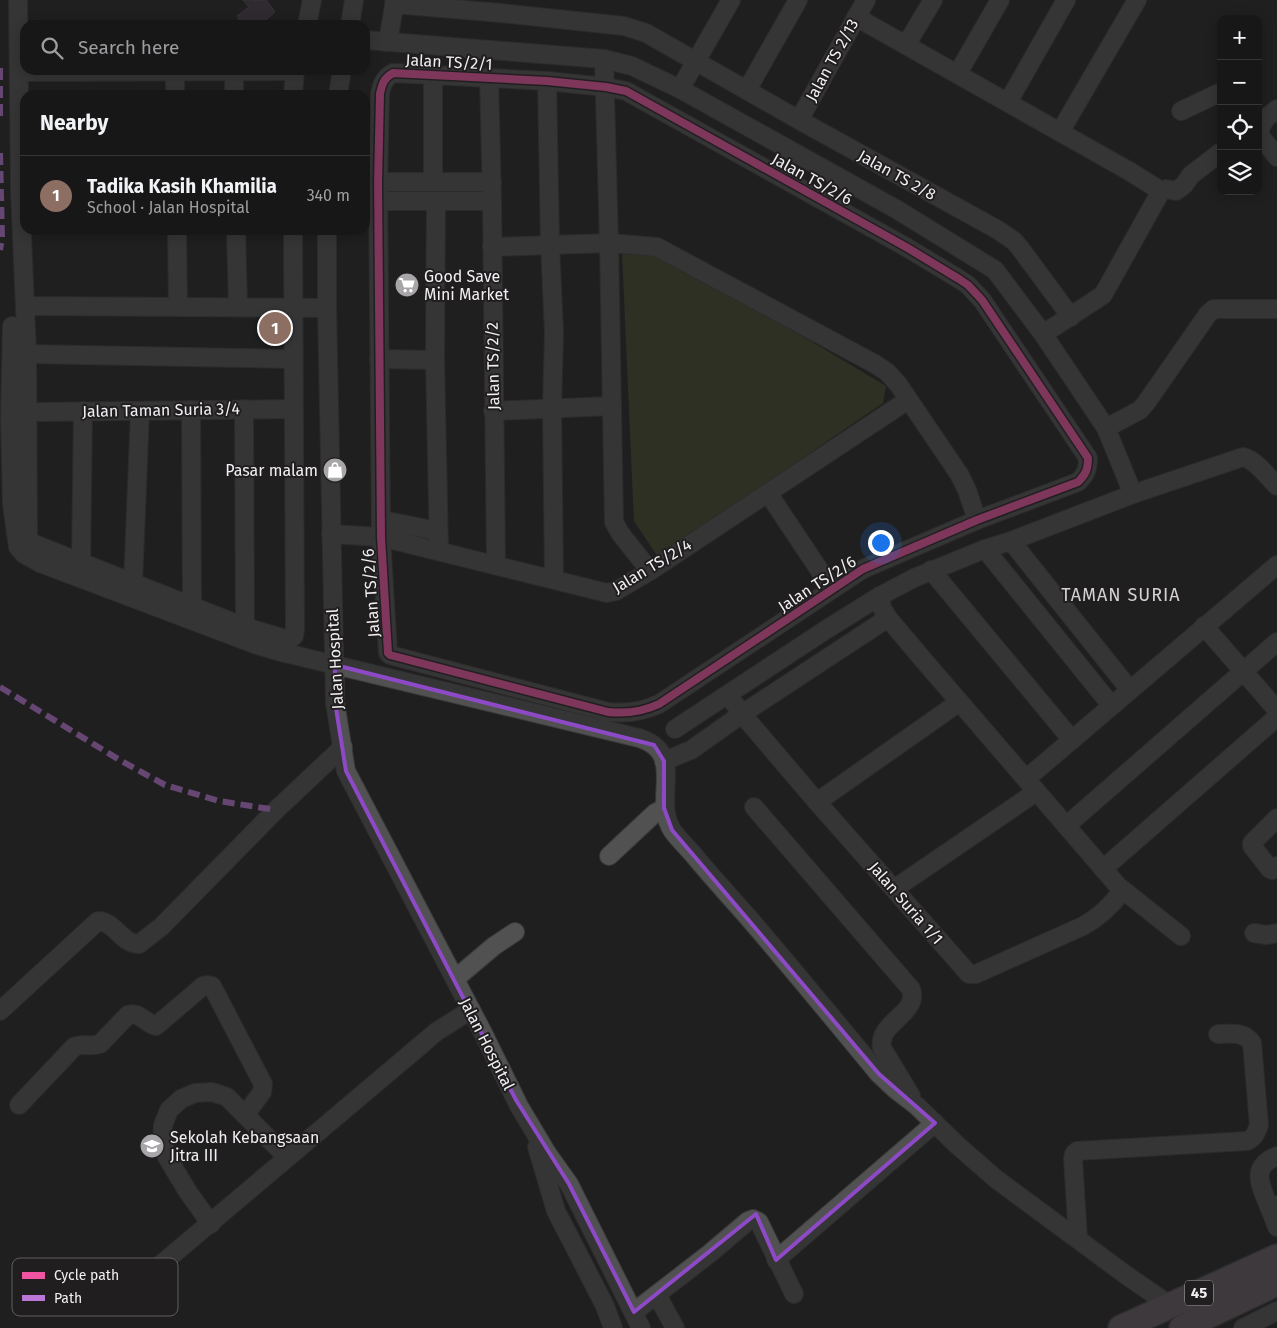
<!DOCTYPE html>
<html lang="en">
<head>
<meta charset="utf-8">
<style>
	:root { --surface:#181718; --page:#212021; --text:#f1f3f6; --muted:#9f9fa2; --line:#363637; --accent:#a8a6a8 }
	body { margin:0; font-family:"Fira Sans",sans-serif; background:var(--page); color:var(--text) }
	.controls { position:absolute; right:15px; top:15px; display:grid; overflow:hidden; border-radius:10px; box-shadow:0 2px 12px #0003 }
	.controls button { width:45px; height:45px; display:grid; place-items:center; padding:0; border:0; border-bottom:1px solid var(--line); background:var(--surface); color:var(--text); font:25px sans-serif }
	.you { position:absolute; left:880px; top:542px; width:18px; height:18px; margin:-12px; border:4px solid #fff; border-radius:50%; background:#1a73e8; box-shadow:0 0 0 8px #1a73e833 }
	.badge { display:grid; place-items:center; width:32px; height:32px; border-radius:50%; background:var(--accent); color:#fff; font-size:16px; font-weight:700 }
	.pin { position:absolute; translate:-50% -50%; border:2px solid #fff; box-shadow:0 1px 5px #0006 }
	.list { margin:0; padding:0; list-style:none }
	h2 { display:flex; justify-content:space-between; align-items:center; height:65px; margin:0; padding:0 20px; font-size:21px }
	h2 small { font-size:16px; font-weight:400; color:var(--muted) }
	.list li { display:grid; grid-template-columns:32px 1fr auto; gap:15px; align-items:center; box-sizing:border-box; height:80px; padding:0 20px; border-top:1px solid var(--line) }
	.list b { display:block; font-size:19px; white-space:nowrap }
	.list p { margin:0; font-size:16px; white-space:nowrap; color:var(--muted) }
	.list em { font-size:16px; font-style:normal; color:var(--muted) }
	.icon { flex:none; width:28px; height:28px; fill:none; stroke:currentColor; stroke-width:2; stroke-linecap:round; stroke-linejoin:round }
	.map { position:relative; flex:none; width:1277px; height:1328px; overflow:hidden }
	.search { position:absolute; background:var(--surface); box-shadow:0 2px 12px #0003; left:20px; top:20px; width:350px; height:55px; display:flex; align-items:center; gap:12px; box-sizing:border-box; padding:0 18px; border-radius:15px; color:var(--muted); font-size:19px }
	.panel { position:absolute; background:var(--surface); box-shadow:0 2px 12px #0003; left:20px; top:90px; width:350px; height:145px; border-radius:15px }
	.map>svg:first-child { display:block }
	.green { fill:#3d4627 }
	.building { fill:#423840; stroke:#4e4d4e }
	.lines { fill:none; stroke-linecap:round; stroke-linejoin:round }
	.minor-casing { stroke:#3b3b3b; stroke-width:20 }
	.highway-casing { stroke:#3b3b3b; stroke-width:28 }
	.minor { stroke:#515151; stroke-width:18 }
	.highway { stroke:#615a60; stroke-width:25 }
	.quiet { stroke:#ba77d6; stroke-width:6; stroke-dasharray:12 6; stroke-linecap:butt }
	.cycleway-casing { stroke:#211e20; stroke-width:11 }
	.cycleway { stroke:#f153a3; stroke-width:8 }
	.marked { fill:none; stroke:#8d49c6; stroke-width:4; stroke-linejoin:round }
	.labels { text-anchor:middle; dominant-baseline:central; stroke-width:4; stroke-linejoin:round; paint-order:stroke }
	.shield { fill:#211e20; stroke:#b3b0b2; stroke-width:1 }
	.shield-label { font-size:15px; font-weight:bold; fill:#f1eff1 }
	.street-label { font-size:16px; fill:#f1eff1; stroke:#211e20 }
	.poi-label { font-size:16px; fill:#f1eff1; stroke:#211e20; text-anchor:start }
	.neighbourhood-label { font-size:18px; letter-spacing:1px; fill:#d5d2d4; stroke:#211e20 }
	.key { fill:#211e20; stroke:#5f5d5f; stroke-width:1 }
	.key-label { font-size:14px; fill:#f1eff1 }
</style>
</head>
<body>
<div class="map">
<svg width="1277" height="1328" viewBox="0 0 1277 1328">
	<rect width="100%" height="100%" fill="#201f20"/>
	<path class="green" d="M622 253H663L886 386 883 403 658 557 634 521Z"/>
	<path class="building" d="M243 0H266L275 12 262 23 260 21 255 25H232L239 19 237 16 249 7Z"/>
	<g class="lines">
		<defs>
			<g id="minor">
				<path d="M18 0 20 189 27 354 28 539 32 543 245 627 289 640 294 636 295 629 293 230"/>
				<path d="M394 4 501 13 624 26 646 33 799 120 998 230 1014 241 1020 248 1071 317"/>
				<path d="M856 17 1129 171 1161 191"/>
				<path d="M307 25 312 0"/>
				<path d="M350 25 354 0"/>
				<path d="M365 40 604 59 632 66 680 89 896 209 995 270 1043 334 1106 428 1133 494"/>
				<path d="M388 42 395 0"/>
				<path d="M906 45 933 0"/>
				<path d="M604 59 609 243 614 522 620 533 650 571"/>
				<path d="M19 72 294 71"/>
				<path d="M175 72V95"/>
				<path d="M234 72V95"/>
				<path d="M393 73 547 81 606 87 626 91 906 247 959 279 968 285 982 300 1088 458C1088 469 1086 474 1078 482L977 520 863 569 659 704C642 712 627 714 608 712L390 655 388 653 381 537 378 182 380 94C382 84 384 78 393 73Z"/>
				<path d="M958 73 1000 0"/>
				<path d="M433 74V182"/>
				<path d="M489 77 492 201 496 564"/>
				<path d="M547 81 550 244 554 333 552 408 554 579"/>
				<path d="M680 89 731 0"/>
				<path d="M747 90 798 0"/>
				<path d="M293 95 295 70"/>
				<path d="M338 95 342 70"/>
				<path d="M1008 102 1066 0"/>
				<path d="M1181 111 1221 92"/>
				<path d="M799 120 866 0"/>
				<path d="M1060 132 1137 0"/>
				<path d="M1258 132 1266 118 1277 109"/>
				<path d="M1258 133 1277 157"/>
				<path d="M378 182H492"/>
				<path d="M365 201H492"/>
				<path d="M436 201 435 360 439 550"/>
				<path d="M177 230 178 307"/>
				<path d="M236 230 238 307"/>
				<path d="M327 230V308L335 702 346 771 483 1033 519 1106 547 1153 569 1184 641 1328"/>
				<path d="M492 247 609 243 657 247 875 364 887 372 898 384 959 474 967 490 977 520"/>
				<path d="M25 306 327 308"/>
				<path d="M12 326 10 417 12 504 18 547 24 554 40 563 257 645 277 651 639 738C687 753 652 798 672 830 679 840 689 849 697 859 713 878 730 897 747 916 792 968 835 1021 879 1074L895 1089 917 1106 956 1144 996 1179 1126 1275 1171 1306"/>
				<path d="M1043 334 1103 295 1161 191 1166 189 1176 191 1184 185 1191 175 1221 152"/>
				<path d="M27 354 293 359"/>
				<path d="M379 359 435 360"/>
				<path d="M28 409 31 411 37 412 294 409"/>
				<path d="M244 409 245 627"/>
				<path d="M191 410 192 607"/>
				<path d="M493 411 612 406"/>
				<path d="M1106 428 1140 410 1146 403 1208 314 1214 309H1277"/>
				<path d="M768 493 832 589"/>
				<path d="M382 520 437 531"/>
				<path d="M331 534 381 537 607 593 616 591 650 571 908 400"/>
				<path d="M1011 541 1130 690"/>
				<path d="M985 549 1111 705"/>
				<path d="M81 563 83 411"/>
				<path d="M931 570 1072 740"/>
				<path d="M133 584 140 411"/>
				<path d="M880 596 882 608 888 618 920 656 1118 886 1181 936"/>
				<path d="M1204 626 1277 710"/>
				<path d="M728 695 742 714 817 802 969 974H976L1083 926C1100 917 1111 906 1122 891"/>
				<path d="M675 729 827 629 880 596 914 578 985 549 1011 541 1133 494 1243 457C1256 460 1267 476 1277 486"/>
				<path d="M664 761 691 750 742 714 888 618"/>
				<path d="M1026 779 1277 565"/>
				<path d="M817 802 958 703"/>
				<path d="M754 807 911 989C920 1014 877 1022 882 1048L911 1096"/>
				<path d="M1277 818 1252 843V846L1270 869 1272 870 1277 866"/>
				<path d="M1066 826 1277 642"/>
				<path d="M609 856 655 813 664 808"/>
				<path d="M1103 869 1277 717"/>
				<path d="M894 889 1036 792"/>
				<path d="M1254 933 1267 935 1277 933"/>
				<path d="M455 979 494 946 515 932"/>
				<path d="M0 1011 98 921C115 921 121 944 139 944L161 927 276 810 343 747"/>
				<path d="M19 1105 74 1047C83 1043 92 1047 100 1044L128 1015C139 1011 145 1023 156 1026L203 986 207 985 212 986 263 1084 262 1092 245 1115"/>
				<path d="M537 1147 556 1211 605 1306 613 1328"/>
				<path d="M1277 1205 1270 1209 1277 1227"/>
				<path d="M1270 1209C1262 1187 1248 1168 1277 1156"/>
				<path d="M211 1224 188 1192 167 1157 162 1141 163 1125 169 1110 181 1099 195 1093 212 1092 227 1097 287 1157"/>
				<path d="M1078 1239 1073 1159 1074 1154 1077 1151 1247 1141C1255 1137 1256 1133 1259 1125L1252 1043C1244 1031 1231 1034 1218 1034"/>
				<path d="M776 1260 935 1123"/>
				<path d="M145 1278 422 1044 436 1032 471 1010"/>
				<path d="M657 1295 675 1328"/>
				<path d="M634 1312 709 1254 748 1221 753 1219 759 1222 794 1294"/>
				<path d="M1243 1328 1277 1311"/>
			</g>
			<g id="highway">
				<path d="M1121 1328 1277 1257"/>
				<path d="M1182 1328 1277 1283"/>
			</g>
		</defs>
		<use href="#minor" class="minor-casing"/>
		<use href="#highway" class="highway-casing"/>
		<use href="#minor" class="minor"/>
		<use href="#highway" class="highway"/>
		<g class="quiet">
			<path d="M0 68V120"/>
			<path d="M0 153 2 238 0 250"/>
			<path d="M0 687 118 759 165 785 219 801 276 810"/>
		</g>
		<defs>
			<path id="cycleway" d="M393 73 547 81 606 87 626 91 906 247 959 279 968 285 982 300 1088 458C1088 469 1086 474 1078 482L977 520 863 569 659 704C642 712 627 714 608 712L390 655 388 653 381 537 378 182 380 94C382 84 384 78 393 73Z"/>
		</defs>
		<use href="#cycleway" class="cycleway-casing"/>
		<use href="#cycleway" class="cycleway"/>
	</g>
	<path d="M0 0H1277V1328H0ZM335 665 654 745 664 761V808L672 830 879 1074 935 1123 776 1260 756 1214 634 1312 569 1184 516 1100 346 771 335 702Z" fill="#201f20" fill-opacity=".55" fill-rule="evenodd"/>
	<path class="marked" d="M335 665 654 745 664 761V808L672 830 879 1074 935 1123 776 1260 756 1214 634 1312 569 1184 516 1100 346 771 335 702Z"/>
	<defs>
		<symbol id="supermarket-disc" viewBox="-11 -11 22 22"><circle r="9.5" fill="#a8a6a8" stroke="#211e20"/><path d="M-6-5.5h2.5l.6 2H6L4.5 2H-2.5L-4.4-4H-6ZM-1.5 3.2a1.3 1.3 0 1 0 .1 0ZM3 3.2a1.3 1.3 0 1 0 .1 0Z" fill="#fff"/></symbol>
		<symbol id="shop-disc" viewBox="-11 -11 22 22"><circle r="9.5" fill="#a8a6a8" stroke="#211e20"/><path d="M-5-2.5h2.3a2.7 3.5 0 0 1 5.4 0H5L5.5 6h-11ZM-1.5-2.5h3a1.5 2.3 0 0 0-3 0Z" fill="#fff"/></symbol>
		<symbol id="school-disc" viewBox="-11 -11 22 22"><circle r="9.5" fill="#a8a6a8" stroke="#211e20"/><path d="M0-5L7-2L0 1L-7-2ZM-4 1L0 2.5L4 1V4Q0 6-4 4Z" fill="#fff"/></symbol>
	</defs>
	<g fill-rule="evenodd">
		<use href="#supermarket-disc" x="393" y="271" width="28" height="28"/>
		<use href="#shop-disc" x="321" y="456" width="28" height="28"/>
		<use href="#school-disc" x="138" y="1132" width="28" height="28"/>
	</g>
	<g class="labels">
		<rect class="shield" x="1185" y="1280.5" width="28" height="25" rx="4"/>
		<g class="shield-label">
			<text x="1199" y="1293">45</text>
		</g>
		<g class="street-label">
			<text transform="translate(832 60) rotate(-61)">Jalan TS 2/13</text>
			<text transform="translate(449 62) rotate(3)">Jalan TS/2/1</text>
			<text transform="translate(897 175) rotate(29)">Jalan TS 2/8</text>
			<text transform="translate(812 179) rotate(29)">Jalan TS/2/6</text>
			<text transform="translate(493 366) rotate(-91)">Jalan TS/2/2</text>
			<text transform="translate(161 410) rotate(-1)">Jalan Taman Suria 3/4</text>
			<text transform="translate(652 566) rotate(-31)">Jalan TS/2/4</text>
			<text transform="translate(817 584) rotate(-33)">Jalan TS/2/6</text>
			<text transform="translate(371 593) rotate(-94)">Jalan TS/2/6</text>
			<text transform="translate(335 659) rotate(-93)">Jalan Hospital</text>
			<text transform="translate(906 903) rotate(49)">Jalan Suria 1/1</text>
			<text transform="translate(487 1044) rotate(63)">Jalan Hospital</text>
		</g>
		<g class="poi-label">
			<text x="424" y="276">Good Save<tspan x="424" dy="18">Mini Market</tspan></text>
			<text x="318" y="470" text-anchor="end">Pasar malam</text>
			<text x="170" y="1137">Sekolah Kebangsaan<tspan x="170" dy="18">Jitra III</tspan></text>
		</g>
		<g class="neighbourhood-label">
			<text x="1121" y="595">TAMAN SURIA</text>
		</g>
	</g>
	<rect x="12" y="1258" width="166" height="58" rx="8" class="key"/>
	<rect x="22" y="1272" width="23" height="7" fill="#f153a3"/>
	<rect x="22" y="1295" width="23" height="6" fill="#ba77d6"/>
	<g class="key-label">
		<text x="54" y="1280">Cycle path</text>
		<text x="54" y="1303">Path</text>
	</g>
</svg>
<div class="controls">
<button>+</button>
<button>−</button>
<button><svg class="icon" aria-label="locate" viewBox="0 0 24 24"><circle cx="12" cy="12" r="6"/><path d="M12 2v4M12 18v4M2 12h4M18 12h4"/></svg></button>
<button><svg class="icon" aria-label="layers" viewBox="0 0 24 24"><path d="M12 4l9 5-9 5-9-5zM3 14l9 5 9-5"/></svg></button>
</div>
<div class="you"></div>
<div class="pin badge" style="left:275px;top:328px;background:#8d6e63">1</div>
<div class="search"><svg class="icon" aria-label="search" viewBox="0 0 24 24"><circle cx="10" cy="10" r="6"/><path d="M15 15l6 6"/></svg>Search here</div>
<section class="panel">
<h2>Nearby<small></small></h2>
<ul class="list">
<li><span class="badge" style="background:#8d6e63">1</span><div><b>Tadika Kasih Khamilia</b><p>School · Jalan Hospital</p></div><em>340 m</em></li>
</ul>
</section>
</div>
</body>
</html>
